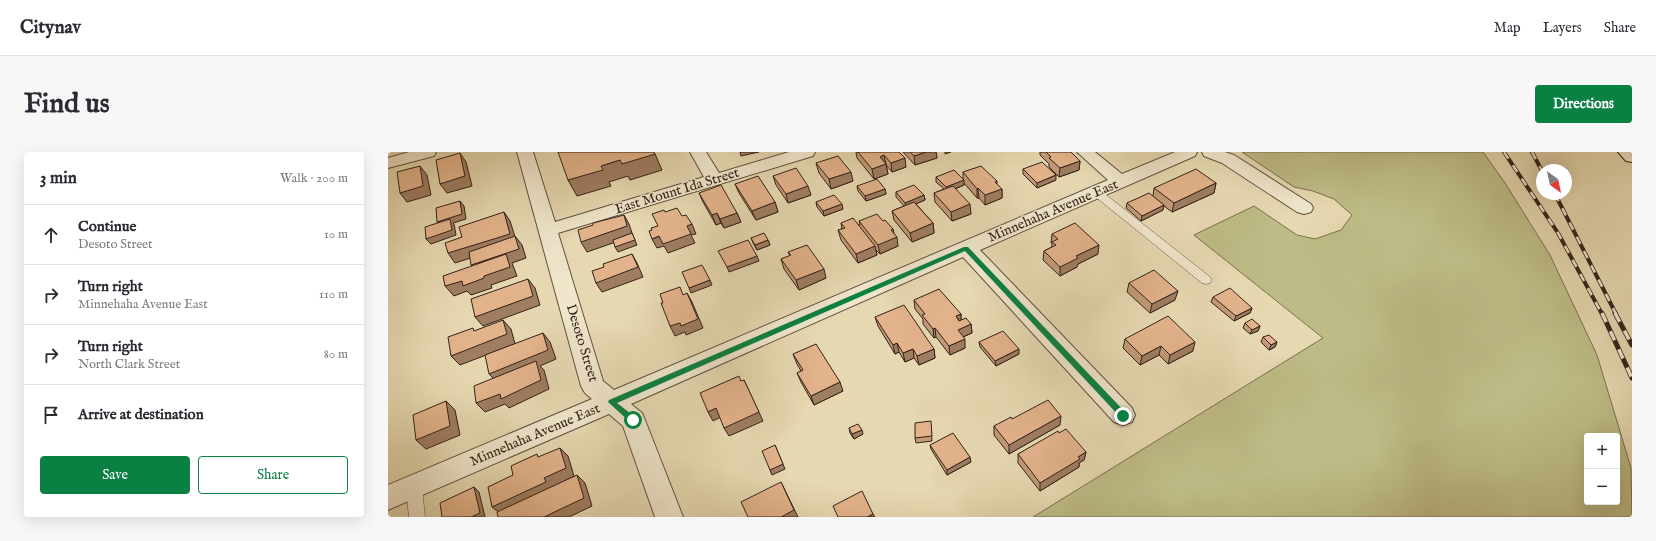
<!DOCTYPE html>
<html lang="en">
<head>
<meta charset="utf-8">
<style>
	:root { --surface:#fff; --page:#f7f7f7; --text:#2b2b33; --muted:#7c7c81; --line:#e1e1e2; --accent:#0b8043 }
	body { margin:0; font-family:"IM FELL English",serif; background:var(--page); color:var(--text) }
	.controls { position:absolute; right:12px; bottom:12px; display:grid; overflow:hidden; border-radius:4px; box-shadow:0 4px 16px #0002 }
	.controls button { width:36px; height:36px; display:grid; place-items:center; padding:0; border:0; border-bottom:1px solid var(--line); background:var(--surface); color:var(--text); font:20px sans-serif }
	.compass { position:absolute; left:1148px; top:12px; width:36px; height:36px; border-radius:50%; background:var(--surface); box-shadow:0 4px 16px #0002; rotate:147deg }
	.stop { position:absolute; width:12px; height:12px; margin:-9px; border:3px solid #0b8043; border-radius:50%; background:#fff }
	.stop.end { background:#0b8043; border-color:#fff; box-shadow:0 1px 4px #0008 }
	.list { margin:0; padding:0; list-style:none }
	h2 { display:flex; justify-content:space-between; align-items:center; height:52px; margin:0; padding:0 16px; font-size:17px }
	h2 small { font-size:13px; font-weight:400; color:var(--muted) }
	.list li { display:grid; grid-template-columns:26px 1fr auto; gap:12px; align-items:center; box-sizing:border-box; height:60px; padding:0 16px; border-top:1px solid var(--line) }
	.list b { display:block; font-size:15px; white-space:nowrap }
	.list p { margin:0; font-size:13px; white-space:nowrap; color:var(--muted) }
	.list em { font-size:13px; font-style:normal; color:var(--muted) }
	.actions { display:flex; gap:8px; padding:12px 16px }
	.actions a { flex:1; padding:9px 0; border:1px solid var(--accent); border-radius:4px; text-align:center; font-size:14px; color:var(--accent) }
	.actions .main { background:var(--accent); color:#fff }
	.icon { flex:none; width:22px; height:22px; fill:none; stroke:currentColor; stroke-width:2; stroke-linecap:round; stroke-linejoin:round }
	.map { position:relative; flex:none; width:1244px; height:365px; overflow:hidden; border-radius:4px }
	header { display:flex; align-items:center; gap:24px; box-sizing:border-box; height:56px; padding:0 20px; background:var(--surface); border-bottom:1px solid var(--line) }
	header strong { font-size:19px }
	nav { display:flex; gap:22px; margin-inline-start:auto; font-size:14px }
	.intro { display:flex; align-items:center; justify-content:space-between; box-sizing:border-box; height:96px; padding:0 24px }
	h1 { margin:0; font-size:28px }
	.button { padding:10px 18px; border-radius:4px; background:var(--accent); color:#fff; font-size:14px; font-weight:700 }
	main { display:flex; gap:24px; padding:0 24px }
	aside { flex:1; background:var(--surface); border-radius:4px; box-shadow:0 4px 16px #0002 }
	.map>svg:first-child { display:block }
	.green { fill:#bdbc86; stroke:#786f50; fill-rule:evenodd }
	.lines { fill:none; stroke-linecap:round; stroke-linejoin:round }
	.service-casing { stroke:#60503f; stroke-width:1 }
	.minor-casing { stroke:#60503f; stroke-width:2 }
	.secondary-casing { stroke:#332219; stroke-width:2 }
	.service { fill:#efe6cc; fill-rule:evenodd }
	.minor { fill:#efe6cc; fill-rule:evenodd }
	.secondary { fill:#efe6cc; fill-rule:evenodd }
	.rail-far1-casing { stroke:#332219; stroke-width:4 }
	.rail-casing { stroke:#332219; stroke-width:5 }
	.rail-far1 { stroke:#efe6cc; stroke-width:2.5; stroke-dasharray:8; stroke-linecap:butt }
	.rail { stroke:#efe6cc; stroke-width:3.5; stroke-dasharray:10; stroke-linecap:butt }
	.wall { fill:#c39a78; stroke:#332219 }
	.shaded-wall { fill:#9f7d61; stroke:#332219 }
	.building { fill:#e3b38b; stroke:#332219 }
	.route { fill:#0b8043 }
	.labels { text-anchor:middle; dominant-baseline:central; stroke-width:3; stroke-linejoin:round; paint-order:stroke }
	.street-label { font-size:14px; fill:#332219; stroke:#efe6cc }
</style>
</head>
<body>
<header>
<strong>Citynav</strong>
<nav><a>Map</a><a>Layers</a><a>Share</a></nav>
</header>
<div class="intro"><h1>Find us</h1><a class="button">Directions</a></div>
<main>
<aside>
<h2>3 min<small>Walk · 200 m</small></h2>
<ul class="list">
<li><svg class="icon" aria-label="ahead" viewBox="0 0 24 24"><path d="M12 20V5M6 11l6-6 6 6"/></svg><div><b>Continue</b><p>Desoto Street</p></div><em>10 m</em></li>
<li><svg class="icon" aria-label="right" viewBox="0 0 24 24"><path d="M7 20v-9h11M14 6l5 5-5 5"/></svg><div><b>Turn right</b><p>Minnehaha Avenue East</p></div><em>110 m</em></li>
<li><svg class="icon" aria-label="right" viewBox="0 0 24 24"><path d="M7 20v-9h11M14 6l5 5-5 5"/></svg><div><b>Turn right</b><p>North Clark Street</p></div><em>80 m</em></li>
<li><svg class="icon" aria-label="arrive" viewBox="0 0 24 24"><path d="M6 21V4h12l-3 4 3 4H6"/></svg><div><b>Arrive at destination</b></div></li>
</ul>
<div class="actions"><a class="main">Save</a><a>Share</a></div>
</aside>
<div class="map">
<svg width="1244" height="365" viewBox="0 0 1244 365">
	<rect width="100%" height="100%" fill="#e6d8b1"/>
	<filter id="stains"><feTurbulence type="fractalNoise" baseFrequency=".005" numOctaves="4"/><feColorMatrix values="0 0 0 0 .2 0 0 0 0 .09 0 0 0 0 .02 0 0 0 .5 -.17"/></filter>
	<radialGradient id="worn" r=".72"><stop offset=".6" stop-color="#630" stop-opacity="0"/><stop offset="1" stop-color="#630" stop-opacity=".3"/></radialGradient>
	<path class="green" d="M854 0H1095L1117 31 1162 103 1209 203 1243 316 1244 365H645L935 186 806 83 866 54 909 83 927 87 953 78 964 63 946 47 925 39 906 35ZM1199 284H1229V350H1199Z"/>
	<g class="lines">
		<defs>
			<g id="service">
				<path d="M708 37 712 38 822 125 824 128 822 131 818 132 814 131 704 42 703 40Z"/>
				<path d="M26 329 31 331 34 336 37 365H21L18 336 21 331Z"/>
			</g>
			<g id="minor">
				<path d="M21 0H48L46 4 0 16V6Z"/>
				<path d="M129 0H145L167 70 316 25 302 0H318L331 21 401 0H427L425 4 170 81 215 229 226 238 720 28 689 0H707L734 22 787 0H809L807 4 592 98 744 256 747 263 744 270 735 273 726 270 575 105 243 252 254 261 257 268 295 365H267L235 274 221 262 0 358V333L204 247 197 241 193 234Z"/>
				<path d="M814 0H837L846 3 923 52 925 56 923 60 916 62 909 60 834 11 816 4Z"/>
			</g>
			<path id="secondary" d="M1230 0H1244V10L1238 9Z"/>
		</defs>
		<use href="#service" class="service-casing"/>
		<use href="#minor" class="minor-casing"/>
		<use href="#secondary" class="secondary-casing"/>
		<use href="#service" class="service"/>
		<use href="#minor" class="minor"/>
		<use href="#secondary" class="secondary"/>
		<defs>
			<g id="rail-far1">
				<path d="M1116 0 1170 81 1214 162"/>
				<path d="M1144 0 1154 19"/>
				<path d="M1167 42 1228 162"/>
			</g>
			<g id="rail">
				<path d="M1214 161 1244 226"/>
				<path d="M1227 161 1244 193"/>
			</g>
		</defs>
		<use href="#rail-far1" class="rail-far1-casing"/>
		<use href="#rail" class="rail-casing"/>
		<use href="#rail-far1" class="rail-far1"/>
		<use href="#rail" class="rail"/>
	</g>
	<g class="wall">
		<path d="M468 0H511L518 15 504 20 498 13 500 22 486 27 469 6Z"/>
		<path d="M515 0H548L549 6 527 13Z"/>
		<path d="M652 0H683L692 9 691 18 671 25 661 15V12L652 3Z"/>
		<path d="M428 11 465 29 443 37 431 21Z"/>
		<path d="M635 17 668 28 649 36 635 22Z"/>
		<path d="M575 20 609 29V32L614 37V46L597 53 591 46H589L576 31V33L567 37 583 62 564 69 547 50 546 41 556 37 548 30V25L575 27Z"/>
		<path d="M385 24 423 43 400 51 388 33Z"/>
		<path d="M828 31 826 41 784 60 776 54 775 58 753 69 738 56 739 51 765 44 766 36Z"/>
		<path d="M347 32 387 50 390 60 368 68 351 41Z"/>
		<path d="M469 34 497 37 498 42 478 49 470 39Z"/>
		<path d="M508 40 536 43 537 48 528 52 545 71 546 81 524 90 506 68 504 59 516 54 508 45Z"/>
		<path d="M311 41 349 61 353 70 336 76 333 71 328 73 315 50Z"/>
		<path d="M428 50 455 57 436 64 429 55Z"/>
		<path d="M471 69H495L505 77 506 82 510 94 492 102 488 98 489 103 470 111 453 88 450 78 454 77 453 71 472 73Z"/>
		<path d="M664 82 710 102 690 112 689 115 672 124 655 108 656 99 664 95V92L663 91Z"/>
		<path d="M363 86 380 88 382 93 369 98 365 91Z"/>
		<path d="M400 100 438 126 411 138 396 117 393 107 402 104Z"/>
		<path d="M741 131 787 148 762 161 739 140Z"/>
		<path d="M825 145 864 156 862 161 846 169 823 150Z"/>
		<path d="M526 148 573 162V168L583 172 584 181 575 185 577 196 562 203 548 185 546 186 535 172V167L527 157Z"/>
		<path d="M487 165 546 197 547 206 531 213 526 206 517 210 511 200 507 202 490 174Z"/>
		<path d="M857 171 872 174 870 179 862 182 855 176Z"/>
		<path d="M875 185 889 190 887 195 881 198 873 190Z"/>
		<path d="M737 187 805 199 780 212 771 203 752 213 735 196Z"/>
		<path d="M591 190 631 202 608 214 592 195Z"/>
		<path d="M405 202 455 239 426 253 413 230 409 221 413 219 409 212Z"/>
		<path d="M624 267 672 273 621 302 606 283V274Z"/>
		<path d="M543 274 544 289 528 291 527 286Z"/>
		<path d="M461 276 475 282 466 287 462 281Z"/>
		<path d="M671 281 698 300 696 308 691 311V315L652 339 630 311V302Z"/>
		<path d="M542 293 583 310 559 323 543 297Z"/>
	</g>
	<g class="shaded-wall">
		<path d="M352 0H371L353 4Z"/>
		<path d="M538 0H548L549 6 527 13 526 4Z"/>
		<path d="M557 0H563L557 2Z"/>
		<path d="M72 1 78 10 84 34 59 41 52 32Z"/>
		<path d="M267 2 274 18 242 28 240 24 221 30 223 34 189 44 180 28 213 14 232 8Z"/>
		<path d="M496 3 498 13 492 5Z"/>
		<path d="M517 6 518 15 504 20 503 11Z"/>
		<path d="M692 9 691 18 671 25 672 16Z"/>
		<path d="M498 12 500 22 486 27 484 17Z"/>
		<path d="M32 14 39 23 43 43 19 50 12 41Z"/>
		<path d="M463 20 465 29 443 37 441 27Z"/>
		<path d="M668 23V28L649 36V31Z"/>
		<path d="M576 28V33L559 40 558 35Z"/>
		<path d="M828 31 826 41 784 60 786 51Z"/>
		<path d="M420 34 423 43 400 51 398 42Z"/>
		<path d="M590 36 591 46H589V37Z"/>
		<path d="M497 37 498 42 478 49 477 44Z"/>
		<path d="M614 37V46L597 53V43Z"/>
		<path d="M536 43 537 48 518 56 517 51Z"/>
		<path d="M72 49 76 54 78 67 65 71 66 72 68 83 43 92 38 87 53 75 49 70Z"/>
		<path d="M387 50 390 60 368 68 364 59Z"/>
		<path d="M454 52 455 57 436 64 435 59Z"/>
		<path d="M582 52 583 62 564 69 563 60Z"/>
		<path d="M776 53 775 58 753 69 754 64Z"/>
		<path d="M116 60 122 69 129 91 67 111 60 101Z"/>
		<path d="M329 61 333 71 328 73 324 63Z"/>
		<path d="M349 61 353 70 336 76 332 67Z"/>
		<path d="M236 63 241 72 245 84 199 100 193 90Z"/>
		<path d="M545 71 546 81 524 90 522 81Z"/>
		<path d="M304 72 308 82 303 83 307 91 280 101 276 94 269 96 264 87Z"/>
		<path d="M505 77 507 86 509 85 510 94 492 102 490 93 503 78Z"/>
		<path d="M244 81 249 93 230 100 227 95Z"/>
		<path d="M127 84 134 93 138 106 124 111 129 124 103 133 104 136 83 143 79 139 66 144 57 134 91 122 83 113Z"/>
		<path d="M380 88 382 93 369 98 367 93Z"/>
		<path d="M711 93 710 102 690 112 689 115 672 124V115L688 104Z"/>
		<path d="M487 94 489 103 470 111 468 102Z"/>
		<path d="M244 102 249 111 255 125 214 140 208 131Z"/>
		<path d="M369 104 371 109 341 120 339 115Z"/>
		<path d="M436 117 438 126 411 138 408 128Z"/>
		<path d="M140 127 147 136 152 153 95 174 87 165Z"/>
		<path d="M322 128 324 133 303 141 301 136Z"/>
		<path d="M790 139 787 148 762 161 764 152Z"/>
		<path d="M299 141 304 150 315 176 298 183 297 180 287 184 282 174Z"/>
		<path d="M864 156 862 161 846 169 848 164Z"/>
		<path d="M573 162V171L568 164Z"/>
		<path d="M115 168 123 177 127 192 72 213 63 204Z"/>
		<path d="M583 172 584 181 570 187V178Z"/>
		<path d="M872 174 870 179 862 182 864 178Z"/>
		<path d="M547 176 548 185 546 186 545 177Z"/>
		<path d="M155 181 162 190 168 207 152 214 156 218 161 237 121 256 117 252 97 260 88 251 110 231 101 222Z"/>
		<path d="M577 187V196L562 203 561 194Z"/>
		<path d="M807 190 805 199 780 212 782 203Z"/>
		<path d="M889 190 887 195 881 198 883 193Z"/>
		<path d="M509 191 511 200 507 202 505 193Z"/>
		<path d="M773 194 771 203 752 213 754 204Z"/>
		<path d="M525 197 526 206 517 210 515 201Z"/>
		<path d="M546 197 547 206 531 213 529 204Z"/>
		<path d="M631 197V202L608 214 607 209Z"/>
		<path d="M356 228 375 269 341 284 336 276Z"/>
		<path d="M452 230 455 239 426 253 423 244Z"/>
		<path d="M58 249 67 258 72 283 38 297 28 288Z"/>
		<path d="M328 256 333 265 325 269 320 260Z"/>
		<path d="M673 264 672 273 621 302V293Z"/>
		<path d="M474 278 475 282 466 287 464 282Z"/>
		<path d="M387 293 397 317 384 323 382 318Z"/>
		<path d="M172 296 180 304 186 324 114 363 104 355 156 326Z"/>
		<path d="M698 300 696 308 691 311V315L652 339V331L690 305Z"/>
		<path d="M582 305 583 310 559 323V318Z"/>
		<path d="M189 323 197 331 204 354 181 365H156Z"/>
		<path d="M393 330 410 365H393Z"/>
		<path d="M86 335 91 340 97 365H83Z"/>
		<path d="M485 362 487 365H479Z"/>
	</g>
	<g class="building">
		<path d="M170 0H266L267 2 234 12 232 8 213 14 215 18 180 28Z"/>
		<path d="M470 0H511L517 6 503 11 496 3 492 5 498 12 484 17Z"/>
		<path d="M522 0H538L526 4Z"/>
		<path d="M658 0H683L692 9 672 16 661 6 663 5Z"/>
		<path d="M72 1 77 24 52 32 48 8Z"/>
		<path d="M450 4 463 20 441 27 428 11Z"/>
		<path d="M654 10 668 23 649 31 635 17Z"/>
		<path d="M32 14 35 34 12 41 9 20Z"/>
		<path d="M593 14 609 29 607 30 614 37 597 43 590 36 589 37 575 20Z"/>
		<path d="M408 16 420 34 398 42 385 24Z"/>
		<path d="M808 17 828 31 786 51 766 36Z"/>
		<path d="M566 18 576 28 558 35 548 25Z"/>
		<path d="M370 24 387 50 364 59 347 32Z"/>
		<path d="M489 27 497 37 477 44 469 34Z"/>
		<path d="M333 33 349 61 332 67 329 61 324 63 311 41Z"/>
		<path d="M526 33 536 43 517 51 508 40Z"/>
		<path d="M565 34 582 52 563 60 546 41Z"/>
		<path d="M761 41 776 53 754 64 739 51Z"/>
		<path d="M446 43 454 52 435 59 428 50Z"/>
		<path d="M72 49 74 62 49 70 48 56Z"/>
		<path d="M526 50 545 71 522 81 504 59Z"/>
		<path d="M289 56 294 64 298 63 304 72 299 74 303 82 275 92 271 84 264 87 261 79 264 78 263 76 270 74 264 62 276 58 277 60Z"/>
		<path d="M116 60 122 82 60 101 57 91 74 85 71 75Z"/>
		<path d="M489 62 495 69 497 68 505 77 503 78 509 85 490 93 471 69Z"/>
		<path d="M236 63 239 74 193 90 190 78 205 73V71Z"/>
		<path d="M465 66 487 94 468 102 450 78 457 76 453 71Z"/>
		<path d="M62 67 64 78 38 87 37 75Z"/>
		<path d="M687 71 711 93 688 104 690 106 672 115 656 99 668 93 664 90 670 87 664 82Z"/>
		<path d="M244 81 247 88 227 95 225 88Z"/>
		<path d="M376 81 380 88 367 93 363 86Z"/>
		<path d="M127 84 131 97 83 113 81 100Z"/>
		<path d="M360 88 369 104 339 115 330 99Z"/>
		<path d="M419 93 436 117 408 128 393 107 403 103 400 100Z"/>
		<path d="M118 102 122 115 96 124V126L75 134 74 129 57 134 55 124Z"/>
		<path d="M244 102 250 115 208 131 204 119 216 115 215 112Z"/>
		<path d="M314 113 322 128 301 136 294 120Z"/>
		<path d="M766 118 790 139 764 152 741 131Z"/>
		<path d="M140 127 145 144 87 165 83 147Z"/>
		<path d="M292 135 295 143 299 141 310 167 293 174 292 171 282 174 273 151H275L272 142Z"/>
		<path d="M842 136 864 156 848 164 825 145Z"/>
		<path d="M551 137 573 162 568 164 571 169 578 166 583 172 570 178 577 187 561 194 547 176 545 177 534 163 537 162 526 148Z"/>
		<path d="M516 153 546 197 529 204 525 197 515 201 509 191 505 193 487 165Z"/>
		<path d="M780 164 807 190 782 203 773 194 754 204 737 187Z"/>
		<path d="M864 167 872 174 864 178 857 171Z"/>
		<path d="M115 168 119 182 63 204 60 185 85 176 86 179Z"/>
		<path d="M615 179 631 197 607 209 591 190Z"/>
		<path d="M155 181 160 198 101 222 97 203Z"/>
		<path d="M881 183 889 190 883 193 875 185Z"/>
		<path d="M428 192 452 230 423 244 409 221 415 218 405 202Z"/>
		<path d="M148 209 153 228 113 247 112 242 88 251 86 234Z"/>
		<path d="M351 224 353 229 356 228 371 260 336 276 328 256 320 260 312 241Z"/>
		<path d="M660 248 673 264 621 293 606 274 623 265 624 267Z"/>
		<path d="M58 249 62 274 28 288 25 263Z"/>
		<path d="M543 269 544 284 527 286V271Z"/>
		<path d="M470 272 474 278 464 282 461 276Z"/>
		<path d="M678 277 698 300 690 305 692 307 652 331 630 302 670 279 671 281Z"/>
		<path d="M565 281 582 305 559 318 542 293Z"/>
		<path d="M387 293 395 312 382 318 374 299Z"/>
		<path d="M172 296 178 316 156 326 158 330 104 355 100 335 125 323 123 314 149 302 150 305Z"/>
		<path d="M189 323 196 346 156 365H110L109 360Z"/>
		<path d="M393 330 406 358 393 365H360L353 350Z"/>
		<path d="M86 335 92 361 83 365H54L52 351Z"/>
		<path d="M474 339 485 362 479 365H450L445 354Z"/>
	</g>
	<path class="route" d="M576 95H580L738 261V266H733L577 99 229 251 247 265V270H242L220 250 221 248Z"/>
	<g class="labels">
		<g class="street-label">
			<text transform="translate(289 39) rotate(-17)">East Mount Ida Street</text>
			<text transform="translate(665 59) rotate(-23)">Minnehaha Avenue East</text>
			<text transform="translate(194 191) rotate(73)">Desoto Street</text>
			<text transform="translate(147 283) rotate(-23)">Minnehaha Avenue East</text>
		</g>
	</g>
	<rect width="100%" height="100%" filter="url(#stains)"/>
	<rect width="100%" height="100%" fill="url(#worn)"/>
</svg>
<div class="controls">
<button>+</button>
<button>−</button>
</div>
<svg class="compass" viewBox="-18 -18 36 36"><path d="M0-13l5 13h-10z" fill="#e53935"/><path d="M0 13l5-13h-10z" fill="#7c7c81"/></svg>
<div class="stop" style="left:245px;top:268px"></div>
<div class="stop end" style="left:735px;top:264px"></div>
</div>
</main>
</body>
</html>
